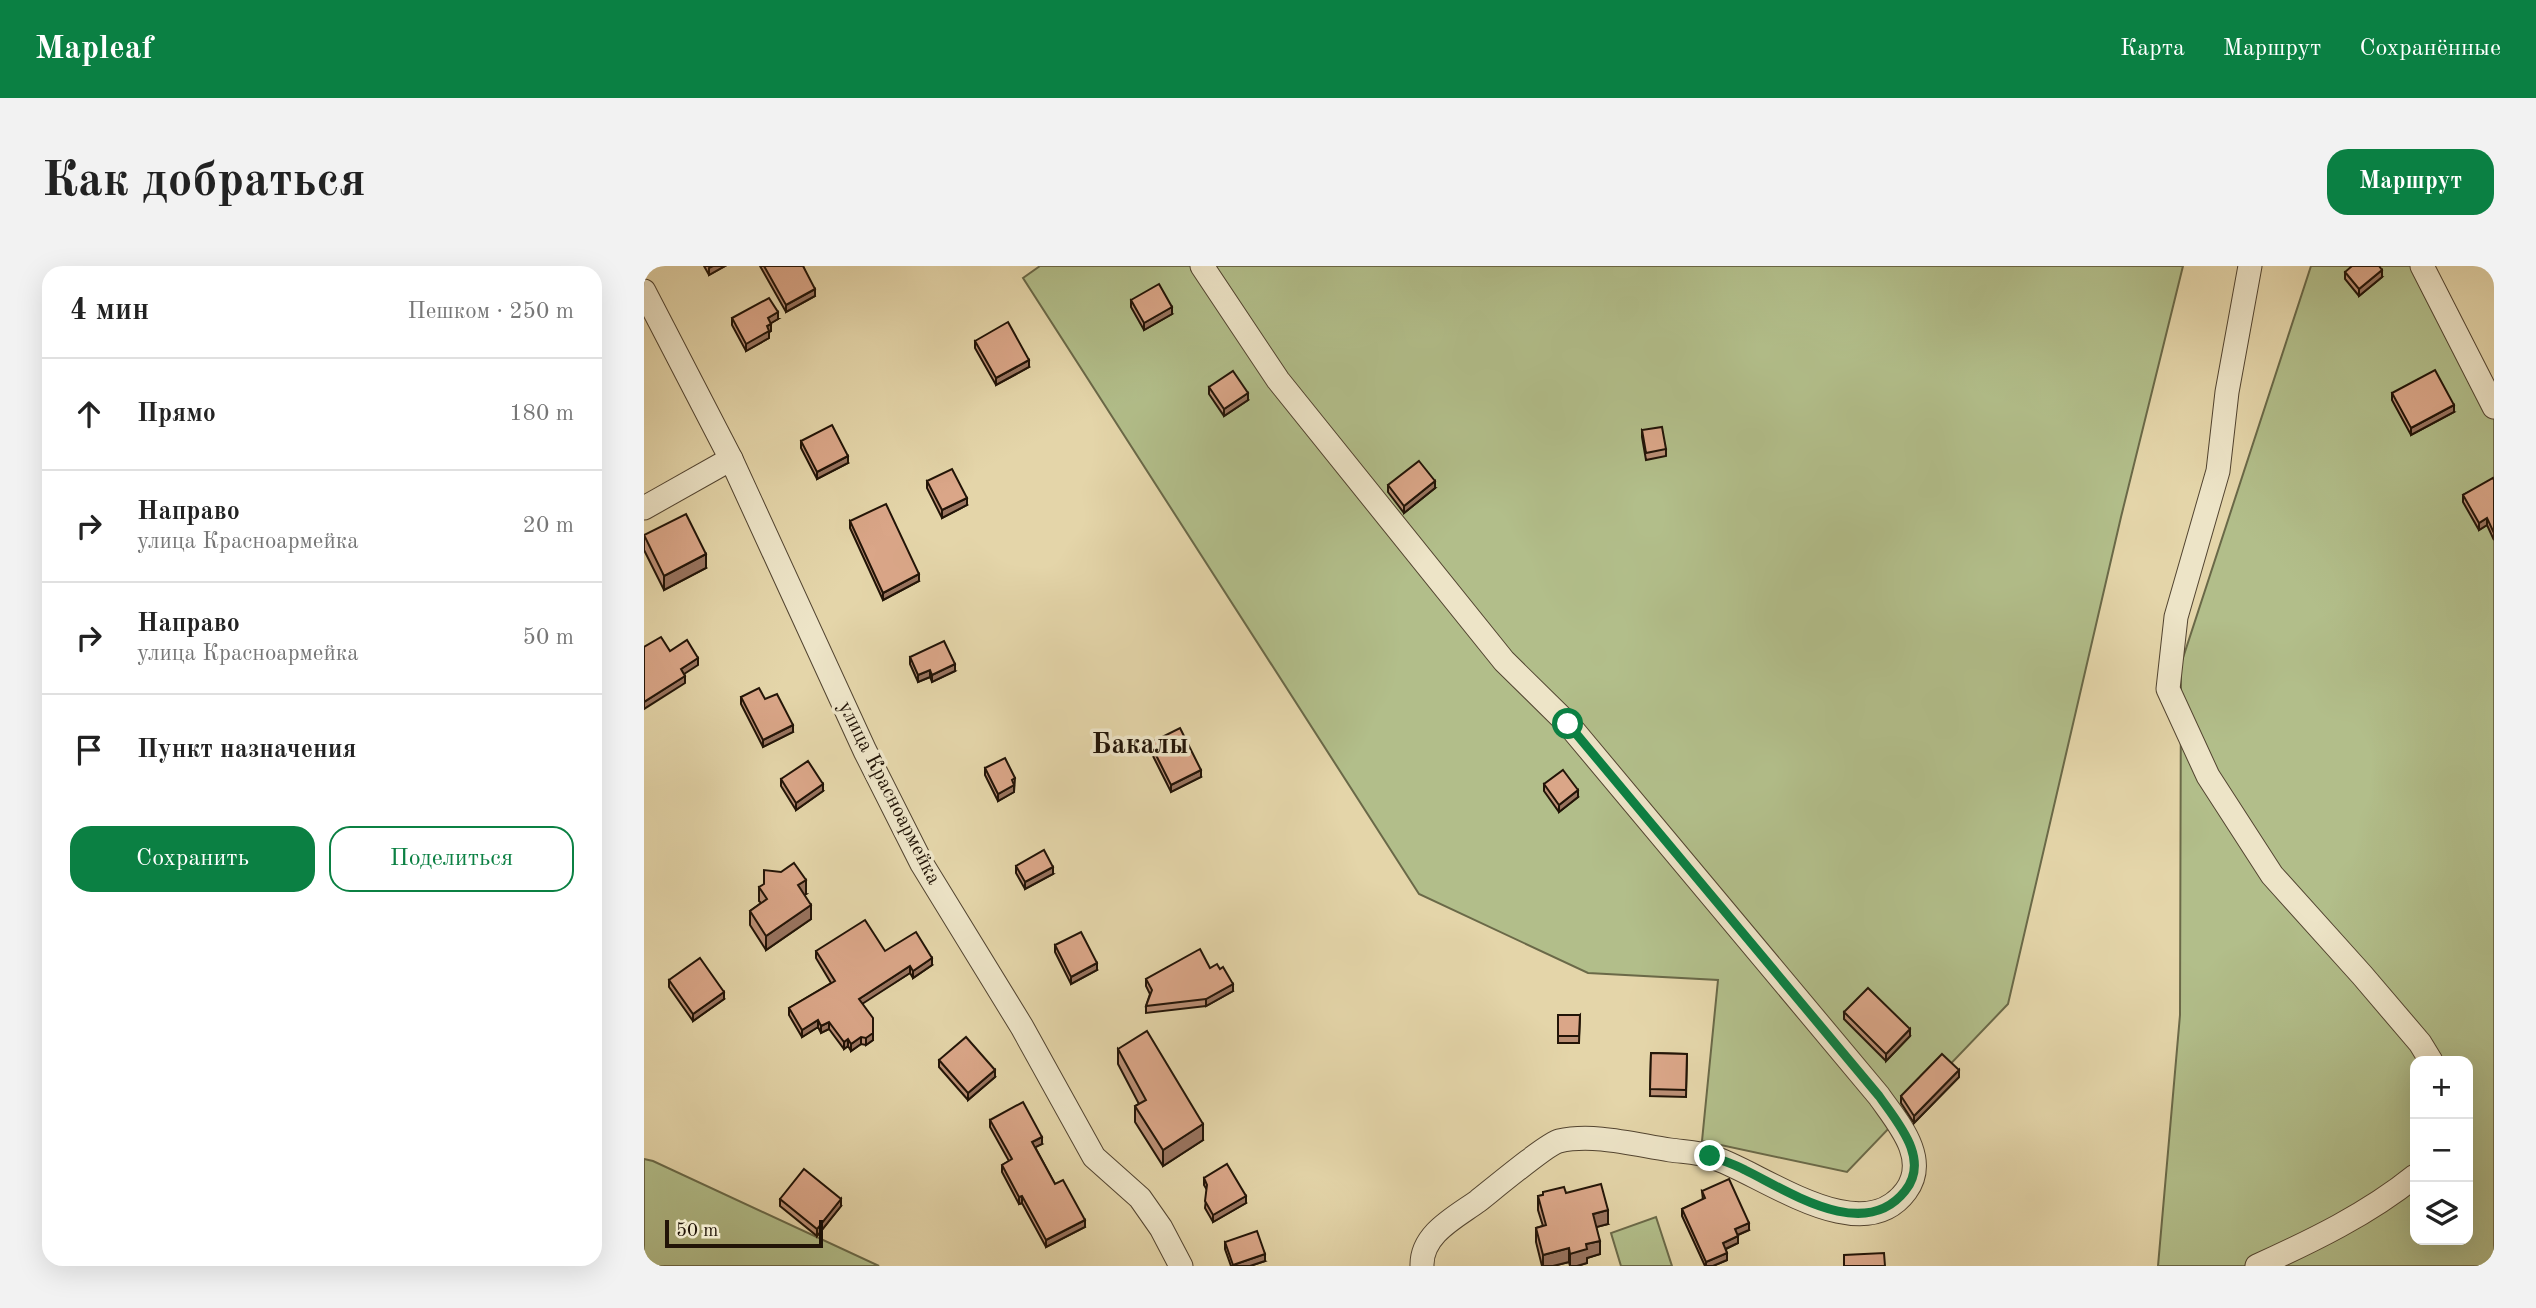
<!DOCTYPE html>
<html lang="ru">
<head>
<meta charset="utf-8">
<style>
	:root { --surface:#fff; --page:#f2f2f2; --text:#222; --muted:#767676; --line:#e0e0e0; --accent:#0b8043 }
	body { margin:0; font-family:"Old Standard TT",serif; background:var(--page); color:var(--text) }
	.controls { position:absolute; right:21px; bottom:21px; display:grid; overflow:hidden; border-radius:14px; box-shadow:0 7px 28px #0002 }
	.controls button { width:63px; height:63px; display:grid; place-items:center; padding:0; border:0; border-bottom:2px solid var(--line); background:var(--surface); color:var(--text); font:35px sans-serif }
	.scale { position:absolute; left:21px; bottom:18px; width:158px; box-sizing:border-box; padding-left:7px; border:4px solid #221407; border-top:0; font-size:19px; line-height:24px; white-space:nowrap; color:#221407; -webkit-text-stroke:5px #ede4c7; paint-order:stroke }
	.stop { position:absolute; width:21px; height:21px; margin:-16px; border:5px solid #0b8043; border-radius:50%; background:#fff }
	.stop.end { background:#0b8043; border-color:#fff; box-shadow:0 2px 7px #0008 }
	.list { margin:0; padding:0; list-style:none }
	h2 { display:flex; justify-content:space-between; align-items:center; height:91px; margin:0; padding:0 28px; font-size:30px }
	h2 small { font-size:23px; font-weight:400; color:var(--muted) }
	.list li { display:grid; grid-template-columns:46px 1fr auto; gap:21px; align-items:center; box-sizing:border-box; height:112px; padding:0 28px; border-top:2px solid var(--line) }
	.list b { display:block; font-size:26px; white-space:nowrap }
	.list p { margin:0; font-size:23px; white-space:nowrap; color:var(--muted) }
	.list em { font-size:23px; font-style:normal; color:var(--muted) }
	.actions { display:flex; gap:14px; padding:21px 28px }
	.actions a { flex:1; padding:16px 0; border:2px solid var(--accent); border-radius:21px; text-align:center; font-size:24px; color:var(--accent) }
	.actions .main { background:var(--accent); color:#fff }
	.icon { flex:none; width:38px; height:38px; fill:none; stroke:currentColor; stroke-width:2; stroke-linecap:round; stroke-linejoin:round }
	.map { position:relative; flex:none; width:1850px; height:1000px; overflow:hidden; border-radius:21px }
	header { display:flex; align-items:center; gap:42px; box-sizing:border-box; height:98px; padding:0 35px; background:var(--accent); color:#fff }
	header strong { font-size:33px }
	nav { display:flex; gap:38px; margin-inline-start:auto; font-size:24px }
	.intro { display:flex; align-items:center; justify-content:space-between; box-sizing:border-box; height:168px; padding:0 42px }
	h1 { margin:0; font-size:49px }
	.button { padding:18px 32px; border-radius:21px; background:var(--accent); color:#fff; font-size:24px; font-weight:700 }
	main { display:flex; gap:42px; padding:0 42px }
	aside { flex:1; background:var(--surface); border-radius:21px; box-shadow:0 7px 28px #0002 }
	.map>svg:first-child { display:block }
	.green { fill:#b2be8a; stroke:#6a6948; stroke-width:2; fill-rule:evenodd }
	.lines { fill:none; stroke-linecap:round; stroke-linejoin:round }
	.minor-casing { stroke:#524430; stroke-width:25 }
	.minor { stroke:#ede4c7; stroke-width:23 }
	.wall { fill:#bb8f75; stroke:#221407; stroke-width:2 }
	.shaded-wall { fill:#99745f; stroke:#221407; stroke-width:2 }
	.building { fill:#daa688; stroke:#221407; stroke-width:2 }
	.route { stroke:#0b8043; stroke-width:9 }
	.labels { text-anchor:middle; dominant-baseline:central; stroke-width:7; stroke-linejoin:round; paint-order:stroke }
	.street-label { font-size:21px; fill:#221407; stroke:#ede4c7 }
	.district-label { font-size:28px; font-weight:bold; fill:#221407; stroke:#ede4c7 }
</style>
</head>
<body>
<header>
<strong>Mapleaf</strong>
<nav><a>Карта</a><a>Маршрут</a><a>Сохранённые</a></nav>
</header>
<div class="intro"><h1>Как добраться</h1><a class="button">Маршрут</a></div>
<main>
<aside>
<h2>4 мин<small>Пешком · 250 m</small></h2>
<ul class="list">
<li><svg class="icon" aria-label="ahead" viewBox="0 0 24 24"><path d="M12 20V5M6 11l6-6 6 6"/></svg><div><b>Прямо</b></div><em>180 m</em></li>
<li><svg class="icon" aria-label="right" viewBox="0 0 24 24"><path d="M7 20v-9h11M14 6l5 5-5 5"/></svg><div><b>Направо</b><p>улица Красноармейка</p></div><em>20 m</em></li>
<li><svg class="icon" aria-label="right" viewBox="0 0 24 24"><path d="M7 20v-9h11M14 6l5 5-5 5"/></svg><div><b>Направо</b><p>улица Красноармейка</p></div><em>50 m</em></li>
<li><svg class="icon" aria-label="arrive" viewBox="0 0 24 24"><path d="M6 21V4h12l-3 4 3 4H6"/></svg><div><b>Пункт назначения</b></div></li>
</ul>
<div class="actions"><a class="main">Сохранить</a><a>Поделиться</a></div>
</aside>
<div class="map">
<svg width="1850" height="1000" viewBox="0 0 1850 1000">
	<rect width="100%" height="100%" fill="#e4d5a9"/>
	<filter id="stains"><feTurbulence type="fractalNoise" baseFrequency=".00286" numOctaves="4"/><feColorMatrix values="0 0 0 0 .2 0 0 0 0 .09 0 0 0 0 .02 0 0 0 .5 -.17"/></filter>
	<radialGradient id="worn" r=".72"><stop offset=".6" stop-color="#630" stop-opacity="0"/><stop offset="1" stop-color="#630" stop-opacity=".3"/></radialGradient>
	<g class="green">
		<path d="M396 0H1539L1477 251 1364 738 1203 906 1058 875 1074 714 944 707 775 628 379 12Z"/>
		<path d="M1667 0H1775L1850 144V1000H1514L1536 749 1537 398ZM1771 795H1824V974H1771Z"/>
		<path d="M0 893 9 895 235 1000H0Z"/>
		<path d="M1012 951 1028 1000H977L967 967Z"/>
	</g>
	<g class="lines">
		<defs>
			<g id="minor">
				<path d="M558 0 634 114 860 395 924 458 1235 830C1253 856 1286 892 1262 925 1217 986 1118 907 1068 891 1055 886 1040 886 1026 884 992 879 950 867 915 875 903 878 848 924 834 935 812 951 777 968 778 1000"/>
				<path d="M1606 0 1583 126 1574 205 1532 351 1524 423 1564 510 1628 609 1718 709 1776 777 1787 795"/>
				<path d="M1778 0 1850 141"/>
				<path d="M0 25 87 193 221 485 278 598 378 761 450 891 496 932 517 962 537 1000"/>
				<path d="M0 242 87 193"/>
				<path d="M1613 1000C1668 975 1724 948 1771 910"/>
			</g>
		</defs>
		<use href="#minor" class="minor-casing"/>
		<use href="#minor" class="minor"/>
	</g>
	<g class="wall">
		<path d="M60 0H81L65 9Z"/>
		<path d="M116 0H159L171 30 142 46Z"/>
		<path d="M1701 6 1738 11 1715 30 1701 13Z"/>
		<path d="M487 34 528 48 500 64 487 41Z"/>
		<path d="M88 52 134 53 127 57V65L125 66V72L102 85 88 59Z"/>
		<path d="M331 75 385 101 352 119 331 82Z"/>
		<path d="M565 121 604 134 580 150 565 128Z"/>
		<path d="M1748 127 1810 146 1767 169 1748 134Z"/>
		<path d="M998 164 1022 183V190L1002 194 998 171Z"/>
		<path d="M157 175 204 197 173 213 157 182Z"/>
		<path d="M1850 214V274L1843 259 1835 264 1819 236V229Z"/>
		<path d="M283 215 323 239 298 252 283 222Z"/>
		<path d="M744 219 791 222 760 247 744 226Z"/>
		<path d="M206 255 275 315 239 334 206 262Z"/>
		<path d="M0 269 62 302 20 324 0 284Z"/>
		<path d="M266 391 311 405 288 416 286 411 274 416 266 398Z"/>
		<path d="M97 431 121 433 149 466 119 481 97 438Z"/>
		<path d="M506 477 557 511 527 526 506 484Z"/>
		<path d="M341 502 371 512 370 526 354 535 341 509Z"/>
		<path d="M137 513 179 525 152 544 137 520Z"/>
		<path d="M900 518 934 531 915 546 900 525Z"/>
		<path d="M372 600 409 608 381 623 372 607Z"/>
		<path d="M115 621 162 628 160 629 167 653 122 684 106 659V645L117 637 115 635Z"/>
		<path d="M411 679 453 704 427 718 411 686Z"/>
		<path d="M172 685H241L288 699 269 712 266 707 218 737 229 774 222 779 217 778 207 785 204 780 200 783 185 763 177 767 174 761 158 771 145 749V742L187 717 172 692Z"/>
		<path d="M566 702 589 725 562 740 502 747V740L506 728 502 720V713Z"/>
		<path d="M25 714 80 733 49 755 25 721Z"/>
		<path d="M1200 746 1266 770 1242 795 1200 753Z"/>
		<path d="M936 749 935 777H914V770Z"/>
		<path d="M474 783 559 874 519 900 491 856V840L495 838 474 798Z"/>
		<path d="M1007 787 1043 788 1042 831 1006 830Z"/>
		<path d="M295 794 351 811 324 834 295 801Z"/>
		<path d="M1315 811 1270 857 1257 837V830Z"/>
		<path d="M346 854 398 878 391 881 411 918 441 961 402 981 378 937 375 938 358 906V899L365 895 346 861Z"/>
		<path d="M560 912 602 937 569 956 561 942 563 924 560 919Z"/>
		<path d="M1058 925 1105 964 1094 969V977L1082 983 1083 994 1069 1000H1061L1038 950V943L1059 934Z"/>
		<path d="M899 926 922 927 964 958 952 961 956 988 943 992V997L933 1000H926L925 996 909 1000H898L892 976V962L899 960 894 944V930L899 929Z"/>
		<path d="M136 933 197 940 173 970 136 940Z"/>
		<path d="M581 976 621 995 606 1000H587L581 983Z"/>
	</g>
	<g class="shaded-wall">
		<path d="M69 0H81L65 9V2Z"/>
		<path d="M1738 4V11L1715 30V23Z"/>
		<path d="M171 23V30L142 46V39Z"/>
		<path d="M528 41V48L500 64V57Z"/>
		<path d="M134 46V53L124 59V52Z"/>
		<path d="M127 58V65L125 66V72L102 85V78L123 60Z"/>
		<path d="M385 94V101L352 119V112Z"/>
		<path d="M604 127V134L580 150V143Z"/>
		<path d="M1810 139V146L1767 169V162Z"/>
		<path d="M204 190V197L173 213V206Z"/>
		<path d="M791 215V222L760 247V240Z"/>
		<path d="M323 232V239L298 252V244Z"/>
		<path d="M1843 252V259L1835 264V257Z"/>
		<path d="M62 288V302L20 324V310Z"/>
		<path d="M275 308V315L239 334V327Z"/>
		<path d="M54 392V399L37 410V403Z"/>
		<path d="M311 398V405L288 416V409Z"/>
		<path d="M286 404V411L274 416V409Z"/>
		<path d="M41 410V417L0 443V436Z"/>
		<path d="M149 459V466L119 481V474Z"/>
		<path d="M557 504V511L527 526V519Z"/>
		<path d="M179 518V525L152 544V537Z"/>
		<path d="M370 519V526L354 535V528Z"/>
		<path d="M934 524V531L915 546V539Z"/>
		<path d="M409 601V608L381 623V616Z"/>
		<path d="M162 614V628L154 633V619Z"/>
		<path d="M167 639V653L122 684V670Z"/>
		<path d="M288 692V699L269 712V705Z"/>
		<path d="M453 697V704L427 718V711Z"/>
		<path d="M266 700V707L215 740V733Z"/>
		<path d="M589 718V725L562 740V733Z"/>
		<path d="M80 726V733L49 755V748Z"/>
		<path d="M229 752V774L222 779V772Z"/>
		<path d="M174 754V761L158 771V764Z"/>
		<path d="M185 756V763L177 767V760Z"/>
		<path d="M1266 763V770L1242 795V788Z"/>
		<path d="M217 771V778L207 785V778Z"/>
		<path d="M204 773V780L200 783V776Z"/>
		<path d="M351 804V811L324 834V827Z"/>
		<path d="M1315 804V811L1270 857V850Z"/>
		<path d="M559 858V874L519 900V884Z"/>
		<path d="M398 871V878L388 883V876Z"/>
		<path d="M378 930V937L375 938V931Z"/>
		<path d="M602 930V937L569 956V949Z"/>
		<path d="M197 933V940L173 970V963Z"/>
		<path d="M964 944V958L949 962V948Z"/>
		<path d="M441 954V961L402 981V974Z"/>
		<path d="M1105 957V964L1091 970V963Z"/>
		<path d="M1094 970V977L1079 984V977Z"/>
		<path d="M956 975V988L943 992V997L933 1000H926V988L942 978Z"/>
		<path d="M925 982V996L909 1000H899V989Z"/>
		<path d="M1083 987V994L1069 1000H1062V996Z"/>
		<path d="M621 988V995L606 1000H589V999Z"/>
	</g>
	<g class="building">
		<path d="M120 0H159L171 23 142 39Z"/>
		<path d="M1708 0H1735L1738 4 1715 23 1701 6Z"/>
		<path d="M515 18 528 41 500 57 487 34Z"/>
		<path d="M125 32 134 46 124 52 127 58 123 60 125 65 102 78 88 52Z"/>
		<path d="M364 56 385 94 352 112 331 75Z"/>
		<path d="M1791 104 1810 139 1767 162 1748 127Z"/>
		<path d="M589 105 604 127 580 143 565 121Z"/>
		<path d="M188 159 204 190 173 206 157 175Z"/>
		<path d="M1018 161 1022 183 1002 187 998 164Z"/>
		<path d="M775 195 791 215 760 240 744 219Z"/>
		<path d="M308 203 323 232 298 244 283 215Z"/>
		<path d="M1849 212 1850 214V267L1843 252 1835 257 1819 229Z"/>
		<path d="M242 238 275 308 239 327 206 255Z"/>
		<path d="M42 248 62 288 20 310 0 269Z"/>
		<path d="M17 371 26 385 43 374 54 392 37 403 41 410 0 436V381Z"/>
		<path d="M300 375 311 398 288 409 286 404 274 409 266 391Z"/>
		<path d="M115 422 121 433 133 428 149 459 119 474 97 431Z"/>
		<path d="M536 462 557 504 527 519 506 477Z"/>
		<path d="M361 492 371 512 368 514 370 519 354 528 341 502Z"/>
		<path d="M164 495 179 518 152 537 137 513Z"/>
		<path d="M919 504 934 524 915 539 900 518Z"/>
		<path d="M400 584 409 601 381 616 372 600Z"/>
		<path d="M150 597 162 614 154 619 167 639 122 670 106 645 123 633 115 621 120 618V604L137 606Z"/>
		<path d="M221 654 241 685 272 666 288 692 269 705 266 700 215 733 229 752V767L222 772 217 771 207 778 204 773 200 776 185 756 177 760 174 754 158 764 145 742 191 715 172 685Z"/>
		<path d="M437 666 453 697 427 711 411 679Z"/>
		<path d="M556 683 566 702 573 698 576 703 579 701 589 718 562 733 502 740 508 724 502 713Z"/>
		<path d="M56 692 80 726 49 748 25 714Z"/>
		<path d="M1224 722 1266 763 1242 788 1200 746Z"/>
		<path d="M914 749H936L935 770H914Z"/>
		<path d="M503 765 559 858 519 884 491 840 502 834 474 783Z"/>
		<path d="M322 771 351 804 324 827 295 794Z"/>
		<path d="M1007 787 1043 788 1042 824 1006 823Z"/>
		<path d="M1298 788 1315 804 1270 850 1257 830Z"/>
		<path d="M379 836 398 871 388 876 411 918 419 914 441 954 402 974 378 930 375 931 358 899 368 893 346 854Z"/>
		<path d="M583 898 602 930 569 949 561 935 563 919 560 912Z"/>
		<path d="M160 903 197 933 173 963 136 933Z"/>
		<path d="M1085 913 1105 957 1091 963 1094 970 1079 977 1083 987 1062 996 1038 943 1061 932 1058 925Z"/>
		<path d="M957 918 964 944 949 948 956 975 942 978 943 983 926 988 925 982 899 989 892 962 902 959 894 930 899 929V926L920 921 922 927Z"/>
		<path d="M613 965 621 988 589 999 581 976Z"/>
		<path d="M1240 987 1241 1000H1200V989Z"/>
	</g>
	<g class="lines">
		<path class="route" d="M924 458 1235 830C1253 856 1287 893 1261 925 1220 977 1144 925 1101 904 1090 898 1077 894 1066 890"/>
	</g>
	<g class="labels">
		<g class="street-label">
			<text transform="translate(245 527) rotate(63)">улица Красноармейка</text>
		</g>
		<g class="district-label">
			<text x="496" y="480">Бакалы</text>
		</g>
	</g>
	<rect width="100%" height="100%" filter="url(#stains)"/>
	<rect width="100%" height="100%" fill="url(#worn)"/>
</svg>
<div class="controls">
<button>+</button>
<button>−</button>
<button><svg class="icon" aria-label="layers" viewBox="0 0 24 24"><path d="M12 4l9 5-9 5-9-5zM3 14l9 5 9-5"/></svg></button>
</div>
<div class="scale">50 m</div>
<div class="stop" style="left:924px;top:458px"></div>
<div class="stop end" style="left:1066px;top:890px"></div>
</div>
</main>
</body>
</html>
